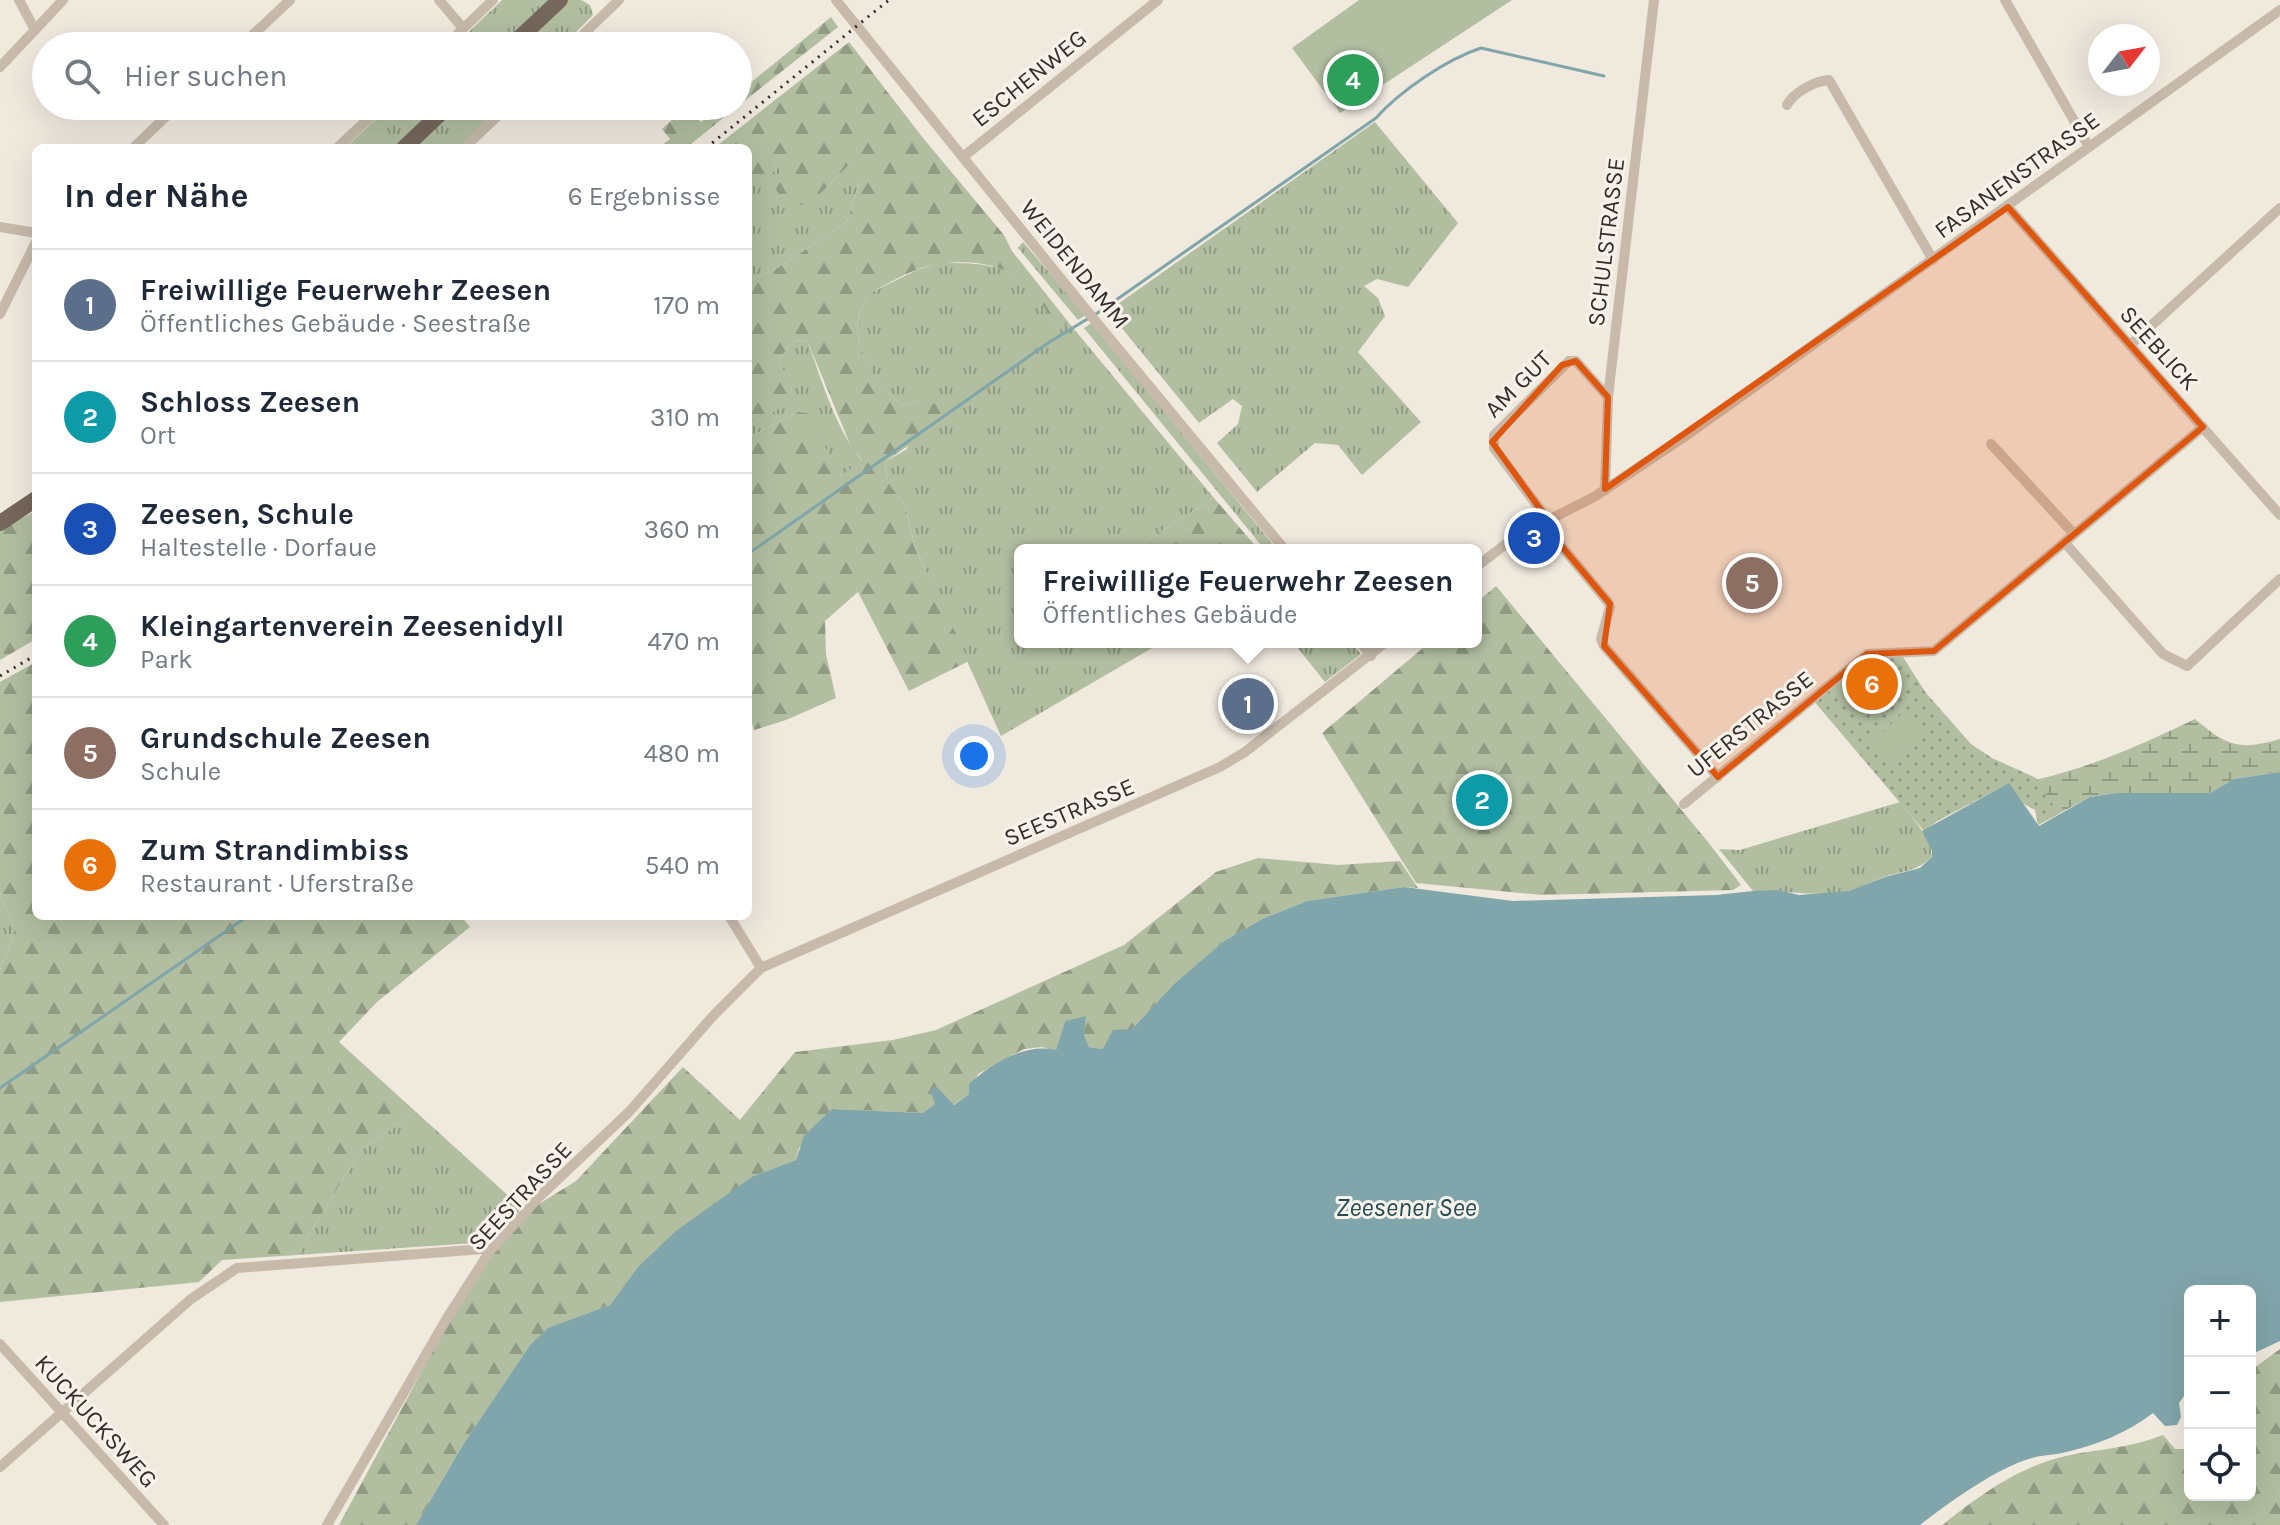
<!DOCTYPE html>
<html lang="de">
<head>
<meta charset="utf-8">
<style>
	:root { --surface:#fff; --page:#f6f6f7; --text:#1f2937; --muted:#747a83; --line:#e0e1e3; --accent:#1a73e8 }
	body { margin:0; font-family:Karla,sans-serif; background:var(--page); color:var(--text) }
	.controls { position:absolute; right:24px; bottom:24px; display:grid; overflow:hidden; border-radius:12px; box-shadow:0 8px 32px #0002 }
	.controls button { width:72px; height:72px; display:grid; place-items:center; padding:0; border:0; border-bottom:2px solid var(--line); background:var(--surface); color:var(--text); font:40px sans-serif }
	.compass { position:absolute; left:2088px; top:24px; width:72px; height:72px; border-radius:50%; background:var(--surface); box-shadow:0 8px 32px #0002; rotate:59deg }
	.you { position:absolute; left:974px; top:756px; width:28px; height:28px; margin:-20px; border:6px solid #fff; border-radius:50%; background:#1a73e8; box-shadow:0 0 0 12px #1a73e833 }
	.badge { display:grid; place-items:center; width:52px; height:52px; border-radius:50%; background:var(--accent); color:#fff; font-size:26px; font-weight:700 }
	.pin { position:absolute; translate:-50% -50%; border:4px solid #fff; box-shadow:0 2px 8px #0006 }
	.popup { position:absolute; left:1014px; top:544px; width:468px; height:104px; box-sizing:border-box; display:grid; place-content:center; border-radius:12px; background:var(--surface); filter:drop-shadow(0 2px 6px #0005); font-size:26px; white-space:nowrap; color:var(--muted) }
	.popup b { font-size:30px; color:var(--text) }
	.popup::after { content:''; position:absolute; left:50%; top:100%; margin-left:-16px; border:16px solid transparent; border-top-color:var(--surface) }
	.list { margin:0; padding:0; list-style:none }
	h2 { display:flex; justify-content:space-between; align-items:center; height:104px; margin:0; padding:0 32px; font-size:34px }
	h2 small { font-size:26px; font-weight:400; color:var(--muted) }
	.list li { display:grid; grid-template-columns:52px 1fr auto; gap:24px; align-items:center; box-sizing:border-box; height:112px; padding:0 32px; border-top:2px solid var(--line) }
	.list b { display:block; font-size:30px; white-space:nowrap }
	.list p { margin:0; font-size:26px; white-space:nowrap; color:var(--muted) }
	.list em { font-size:26px; font-style:normal; color:var(--muted) }
	.icon { flex:none; width:44px; height:44px; fill:none; stroke:currentColor; stroke-width:2; stroke-linecap:round; stroke-linejoin:round }
	.map { position:relative; flex:none; width:2280px; height:1525px; overflow:hidden }
	.search { position:absolute; background:var(--surface); box-shadow:0 8px 32px #0002; left:32px; top:32px; width:720px; height:88px; display:flex; align-items:center; gap:20px; box-sizing:border-box; padding:0 28px; border-radius:44px; color:var(--muted); font-size:30px }
	.panel { position:absolute; background:var(--surface); box-shadow:0 8px 32px #0002; left:32px; top:144px; width:720px; height:776px; border-radius:12px }
	.map>svg:first-child { display:block }
	.grass { fill:url(#grass-tufts) }
	.forest { fill:url(#forest-firs) }
	.wetland { fill:url(#wetland-marsh) }
	.park { fill:url(#park-dots) }
	.garden { fill:#b1bea0 }
	.water { fill:#80a5aa }
	.lines { fill:none; stroke-linecap:round; stroke-linejoin:round }
	.stream { stroke:#80a5aa; stroke-width:3 }
	.minor { stroke:#c7baab; stroke-width:10 }
	.primary { stroke:#76675c; stroke-width:16 }
	.rail { stroke:#362e2a; stroke-width:3; stroke-dasharray:2 6; stroke-linecap:butt }
	.marked { fill:#df570e; fill-opacity:0.2; stroke:#df570e; stroke-width:6; stroke-linejoin:round }
	.labels { text-anchor:middle; dominant-baseline:central; stroke-width:6; stroke-linejoin:round; paint-order:stroke }
	.street-label { font-size:24px; fill:#362e2a; stroke:#f8f3ea }
	.water-label { font-size:26px; font-style:italic; fill:#234c53; stroke:#f8f3ea }
</style>
</head>
<body>
<div class="map">
<svg width="2280" height="1525" viewBox="0 0 2280 1525">
	<defs>
		<pattern id="grass-tufts" width="24" height="20" patternUnits="userSpaceOnUse" patternTransform="scale(2)"><rect width="24" height="20" fill="#b1bea0"/><path d="M3 7l-1-3M5 7V3M7 7l1-3M15 17l-1-3M17 17v-4M19 17l1-3" fill="none" stroke="#919b83"/></pattern>
		<pattern id="forest-firs" width="22" height="20" patternUnits="userSpaceOnUse" patternTransform="scale(2)"><rect width="22" height="20" fill="#b1bea0"/><path d="M5 1l3.5 6h-7zM16 11l3.5 6h-7z" fill="#919b83"/></pattern>
		<pattern id="wetland-marsh" width="20" height="14" patternUnits="userSpaceOnUse" patternTransform="scale(2)"><rect width="20" height="14" fill="#b1bea0"/><path d="M1 5h8M5 5V1M11 12h8M15 12V8" fill="none" stroke="#919b83"/></pattern>
		<pattern id="park-dots" width="8" height="8" patternUnits="userSpaceOnUse" patternTransform="scale(2)"><rect width="8" height="8" fill="#b1bea0"/><path d="M2 2h.1M6 6h.1" fill="none" stroke="#919b83" stroke-width="1.8" stroke-linecap="round"/></pattern>
	</defs>
	<rect width="100%" height="100%" fill="#f0e9de"/>
	<g class="grass">
		<path d="M502 0H551L502 46H454Z"/>
		<path d="M568 0H581L590 5 593 15 567 41 563 37 553 46H519Z"/>
		<path d="M390 106H439L395 148H345Z"/>
		<path d="M456 106H502L459 148H412Z"/>
		<path d="M1375 122 1458 223 1408 287 1377 279 1364 286 1378 298 1385 316 1358 352 1421 422 1362 475 1338 445 1315 443 1257 492 1217 443 1238 424 1242 406 1233 399 1199 423 1108 311Z"/>
		<path d="M851 163 859 184 847 222 779 267 748 281V188L781 166 817 197Z"/>
		<path d="M1023 242 1086 315 1078 320 1018 248Z"/>
		<path d="M939 263C968 263 1002 262 1025 282 1039 294 1048 315 1058 330L1069 323 1214 498 1132 550H1020V642L1159 644 1001 736 915 547 905 505 888 482 885 462 907 449 921 400 902 405C878 385 853 351 858 318 860 310 865 301 868 294L917 270Z"/>
		<path d="M1092 323 1271 542 1273 550H1265L1084 328Z"/>
		<path d="M807 340C821 378 836 430 862 461L842 477 798 412 748 438V426L794 400 779 359 794 341Z"/>
		<path d="M1293 642H1351L1361 654 1325 682Z"/>
		<path d="M1900 802C1912 818 1931 837 1932 857 1918 870 1905 871 1887 876 1873 880 1860 889 1846 892 1815 897 1785 890 1753 891L1719 849 1740 850Z"/>
		<path d="M0 893 15 930 0 970Z"/>
		<path d="M416 1112 522 1208 489 1242 297 1255 360 1151Z"/>
	</g>
	<g class="forest">
		<path d="M831 17 838 27 738 106V93Z"/>
		<path d="M849 42 923 138 1004 235 1012 251 1069 323 1058 330C1048 315 1039 296 1026 284 1001 259 950 258 919 269 901 275 884 286 868 294 865 301 860 310 858 318 853 350 878 385 902 405L921 400 945 406 948 418 885 462 888 482 905 505 915 548 969 661 909 691 858 592 825 621 826 654 836 698 786 720 754 730 748 711V438L798 412 807 413 841 476 862 460 852 449 807 340 794 341 779 359 795 400 748 426V281L779 267 847 222 859 184 850 164 817 197 791 210 776 190 780 167 748 188V148H714Z"/>
		<path d="M721 106H738L686 148H658L670 139 662 129 686 107 701 122Z"/>
		<path d="M1214 498 1259 550H1132Z"/>
		<path d="M36 511V639L0 660V529Z"/>
		<path d="M1496 586 1708 842 1741 885 1733 890 1542 895 1416 883 1322 733 1430 642H1476V603Z"/>
		<path d="M36 662V916H461L470 927 377 1002 339 1042 416 1112 360 1151 297 1255 222 1260 199 1282 0 1302V970L15 930 0 893V682Z"/>
		<path d="M1258 858 1338 865 1400 861 1418 888 1404 887 1307 901 1264 918 1224 941 1174 984 1132 1029 1103 1049 1089 1047 1084 1034 1085 1017 1065 1021 1056 1051 1042 1047 1024 1049 978 1074 969 1094 953 1105 936 1086 935 1104 924 1113 832 1109 799 1148 796 1160 753 1176 716 1204 637 1268 610 1305 549 1328 530 1345 464 1443 416 1525H339L485 1254 526 1212 576 1181 683 1067 740 1120 795 1052 893 1040 936 1030 1124 945 1216 872Z"/>
		<path d="M2280 1349V1525H1942C1980 1495 2018 1467 2066 1456 2099 1449 2131 1448 2163 1435L2175 1449H2187L2190 1426V1495H2250V1371Z"/>
	</g>
	<path class="wetland" d="M2195 719C2227 746 2239 751 2280 739V772L2234 779 2210 793H2116L2090 797 2058 814 2035 780C2092 767 2143 744 2195 719Z"/>
	<path class="park" d="M1901 654 1926 693 1971 744 1992 758 2036 778 2059 814 2038 825 2035 810 2024 804 2008 784 1939 820 1924 831 1813 700 1867 655Z"/>
	<g class="garden">
		<path d="M1359 0H1512L1340 113 1292 48Z"/>
		<path d="M1905 711 1922 730 1889 761 1872 742Z"/>
	</g>
	<path class="water" d="M2280 772V1341L2250 1355V1291H2190V1388L2179 1403 2181 1417 2177 1425 2165 1426 2153 1413C2127 1433 2095 1446 2062 1453 2052 1455 2041 1455 2032 1458 1998 1467 1948 1503 1920 1525H416L464 1443 530 1345 548 1328 610 1305 637 1268 676 1231 753 1176 796 1160 804 1136 832 1109 923 1113 935 1104 930 1090 936 1086 954 1105 969 1094V1084C991 1063 1026 1043 1056 1050L1065 1021 1086 1016 1084 1034 1089 1047 1103 1049 1113 1030 1132 1029 1174 984 1224 941 1264 918 1307 901 1404 887 1513 901 1716 895 1753 891 1778 890 1799 895 1849 891 1885 877 1920 868 1932 857V851L1922 831 2009 783 2039 826 2090 797 2116 793H2210L2234 779Z"/>
	<g class="lines">
		<g class="stream">
			<path d="M1096 314 1376 118C1400 91 1447 59 1481 48L1604 76"/>
			<path d="M748 554 1048 343 1089 318"/>
			<path d="M0 1088 248 916"/>
		</g>
		<g class="minor">
			<path d="M19 0 35 30"/>
			<path d="M439 0 463 28"/>
			<path d="M836 0 1087 311 1285 550"/>
			<path d="M2005 0 2089 147"/>
			<path d="M241 46 290 0"/>
			<path d="M445 46 493 0"/>
			<path d="M571 46 619 0"/>
			<path d="M0 67 63 0"/>
			<path d="M1787 105C1794 92 1815 81 1829 80L1933 260"/>
			<path d="M133 148 177 106"/>
			<path d="M337 148 382 106"/>
			<path d="M464 148 508 106"/>
			<path d="M963 157 1158 0"/>
			<path d="M2008 207 2280 515"/>
			<path d="M0 227 36 233"/>
			<path d="M0 314 36 242"/>
			<path d="M2130 345 2280 208"/>
			<path d="M1991 444 2074 534"/>
			<path d="M1605 490 1608 397 1654 0"/>
			<path d="M1548 520 1494 448V435L1569 361H1576L1608 397"/>
			<path d="M1542 523 1608 602 1610 607 1601 639 1604 646 1718 777"/>
			<path d="M2065 543 2163 654 2187 666 2280 579"/>
			<path d="M1476 567 1515 537 1594 497 1690 433 2280 10"/>
			<path d="M1360 642 1371 656"/>
			<path d="M1684 804 1867 654 1934 651 2203 427"/>
			<path d="M729 916 761 968"/>
			<path d="M0 1344 164 1525"/>
			<path d="M0 1467 191 1299 237 1268 483 1249 490 1251"/>
			<path d="M327 1525 447 1318 490 1251 539 1197 629 1112 713 1016 761 968 1220 767 1245 752 1386 642"/>
		</g>
		<g class="primary">
			<path d="M511 46 560 0"/>
			<path d="M404 148 448 106"/>
			<path d="M0 523 36 499"/>
		</g>
		<g class="rail">
			<path d="M706 148 889 0"/>
			<path d="M0 676 36 655"/>
		</g>
	</g>
	<path class="marked" d="M2008 207 2203 427 1934 651 1867 654 1718 777 1604 646 1610 604 1542 523 1548 520 1492 442 1562 365 1576 361 1608 397 1605 489Z"/>
	<g class="labels">
		<g class="street-label">
			<text transform="translate(1029 78) rotate(-39)">ESCHENWEG</text>
			<text transform="translate(2017 175) rotate(-36)">FASANENSTRASSE</text>
			<text transform="translate(1606 242) rotate(-83)">SCHULSTRASSE</text>
			<text transform="translate(1075 264) rotate(51)">WEIDENDAMM</text>
			<text transform="translate(2159 348) rotate(48)">SEEBLICK</text>
			<text transform="translate(1518 384) rotate(-45)">AM GUT</text>
			<text transform="translate(1750 724) rotate(-39)">UFERSTRASSE</text>
			<text transform="translate(1069 812) rotate(-23)">SEESTRASSE</text>
			<text transform="translate(520 1196) rotate(-47)">SEESTRASSE</text>
			<text transform="translate(96 1421) rotate(48)">KUCKUCKSWEG</text>
		</g>
		<g class="water-label">
			<text x="1406" y="1207">Zeesener See</text>
		</g>
	</g>
</svg>
<div class="controls">
<button>+</button>
<button>−</button>
<button><svg class="icon" aria-label="locate" viewBox="0 0 24 24"><circle cx="12" cy="12" r="6"/><path d="M12 2v4M12 18v4M2 12h4M18 12h4"/></svg></button>
</div>
<svg class="compass" viewBox="-18 -18 36 36"><path d="M0-13l5 13h-10z" fill="#e53935"/><path d="M0 13l5-13h-10z" fill="#747a83"/></svg>
<div class="you"></div>
<div class="pin badge" style="left:1248px;top:704px;background:#5c6f8a">1</div>
<div class="popup"><b>Freiwillige Feuerwehr Zeesen</b>Öffentliches Gebäude</div>
<div class="pin badge" style="left:1482px;top:800px;background:#0f9aa8">2</div>
<div class="pin badge" style="left:1534px;top:538px;background:#1a4fb4">3</div>
<div class="pin badge" style="left:1353px;top:80px;background:#2e9e5b">4</div>
<div class="pin badge" style="left:1752px;top:583px;background:#8d6e63">5</div>
<div class="pin badge" style="left:1872px;top:684px;background:#e8710a">6</div>
<div class="search"><svg class="icon" aria-label="search" viewBox="0 0 24 24"><circle cx="10" cy="10" r="6"/><path d="M15 15l6 6"/></svg>Hier suchen</div>
<section class="panel">
<h2>In der Nähe<small>6 Ergebnisse</small></h2>
<ul class="list">
<li><span class="badge" style="background:#5c6f8a">1</span><div><b>Freiwillige Feuerwehr Zeesen</b><p>Öffentliches Gebäude · Seestraße</p></div><em>170 m</em></li>
<li><span class="badge" style="background:#0f9aa8">2</span><div><b>Schloss Zeesen</b><p>Ort</p></div><em>310 m</em></li>
<li><span class="badge" style="background:#1a4fb4">3</span><div><b>Zeesen, Schule</b><p>Haltestelle · Dorfaue</p></div><em>360 m</em></li>
<li><span class="badge" style="background:#2e9e5b">4</span><div><b>Kleingartenverein Zeesenidyll</b><p>Park</p></div><em>470 m</em></li>
<li><span class="badge" style="background:#8d6e63">5</span><div><b>Grundschule Zeesen</b><p>Schule</p></div><em>480 m</em></li>
<li><span class="badge" style="background:#e8710a">6</span><div><b>Zum Strandimbiss</b><p>Restaurant · Uferstraße</p></div><em>540 m</em></li>
</ul>
</section>
</div>
</body>
</html>
